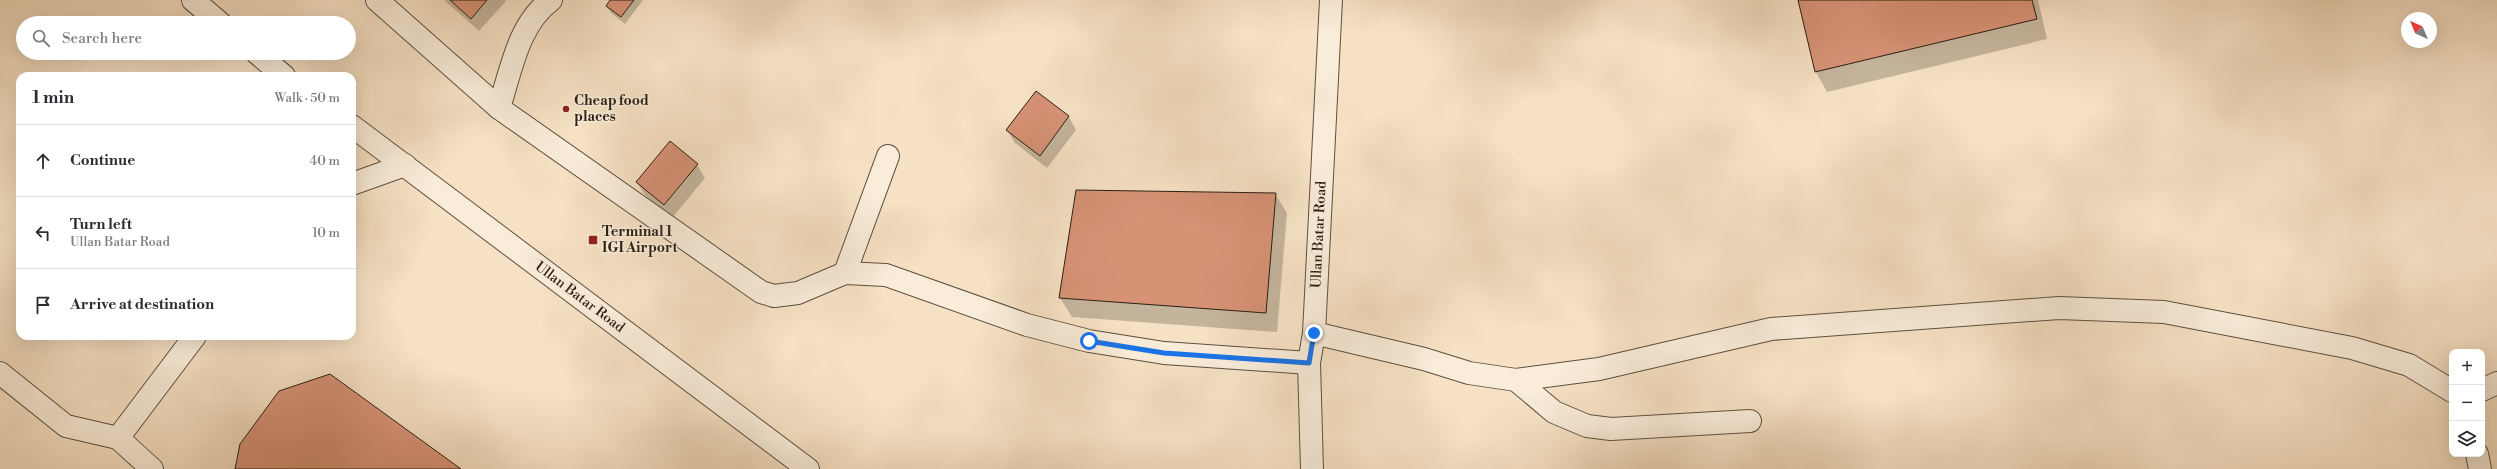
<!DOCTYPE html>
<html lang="en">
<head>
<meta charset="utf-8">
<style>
	:root { --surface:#fff; --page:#f2f2f3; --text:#2b2b33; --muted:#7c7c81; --line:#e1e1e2 }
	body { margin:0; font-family:"Libre Bodoni",serif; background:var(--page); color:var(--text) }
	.controls { position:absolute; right:12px; bottom:12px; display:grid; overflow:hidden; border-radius:8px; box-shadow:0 4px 16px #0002 }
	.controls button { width:36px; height:36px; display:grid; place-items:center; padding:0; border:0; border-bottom:1px solid var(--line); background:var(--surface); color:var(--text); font:20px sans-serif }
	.compass { position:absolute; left:2401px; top:12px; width:36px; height:36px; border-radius:50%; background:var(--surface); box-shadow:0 4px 16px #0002; rotate:316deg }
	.stop { position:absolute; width:12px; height:12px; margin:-9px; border:3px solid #1a73e8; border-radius:50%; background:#fff }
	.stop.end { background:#1a73e8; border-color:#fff; box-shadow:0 1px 4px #0008 }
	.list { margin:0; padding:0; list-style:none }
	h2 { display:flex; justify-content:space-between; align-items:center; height:52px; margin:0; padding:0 16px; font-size:17px }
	h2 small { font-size:13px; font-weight:400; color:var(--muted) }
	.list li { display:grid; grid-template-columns:26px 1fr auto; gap:12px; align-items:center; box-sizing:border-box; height:72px; padding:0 16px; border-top:1px solid var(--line) }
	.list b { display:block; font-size:15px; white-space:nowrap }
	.list p { margin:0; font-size:13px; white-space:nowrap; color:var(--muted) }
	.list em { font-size:13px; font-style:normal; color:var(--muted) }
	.icon { flex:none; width:22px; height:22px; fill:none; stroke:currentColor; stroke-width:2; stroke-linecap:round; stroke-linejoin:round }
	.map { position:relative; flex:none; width:2497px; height:469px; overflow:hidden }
	.search { position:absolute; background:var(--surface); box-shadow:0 4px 16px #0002; left:16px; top:16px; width:340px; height:44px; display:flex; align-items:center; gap:10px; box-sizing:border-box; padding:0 14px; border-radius:22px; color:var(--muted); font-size:15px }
	.panel { position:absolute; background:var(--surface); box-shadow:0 4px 16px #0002; left:16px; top:72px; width:340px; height:268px; border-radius:12px }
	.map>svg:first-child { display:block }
	.shadow { fill:#0003 }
	.building { fill:#d79276; stroke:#2a1f14 }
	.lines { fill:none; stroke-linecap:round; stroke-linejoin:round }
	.minor-casing { stroke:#5d5040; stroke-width:24 }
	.minor { stroke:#f9ecd9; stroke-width:22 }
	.route { stroke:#1a73e8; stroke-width:5 }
	.poi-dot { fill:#8f2418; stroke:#f9ecd9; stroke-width:1.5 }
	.labels { text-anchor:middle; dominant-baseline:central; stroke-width:3; stroke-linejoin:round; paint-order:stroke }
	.poi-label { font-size:14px; font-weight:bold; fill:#2a1f14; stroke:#f9ecd9; text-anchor:start }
	.street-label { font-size:14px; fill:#2a1f14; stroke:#f9ecd9 }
</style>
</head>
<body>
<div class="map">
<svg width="2497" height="469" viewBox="0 0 2497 469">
	<rect width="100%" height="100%" fill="#f6e1c4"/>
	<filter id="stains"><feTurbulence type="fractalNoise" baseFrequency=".005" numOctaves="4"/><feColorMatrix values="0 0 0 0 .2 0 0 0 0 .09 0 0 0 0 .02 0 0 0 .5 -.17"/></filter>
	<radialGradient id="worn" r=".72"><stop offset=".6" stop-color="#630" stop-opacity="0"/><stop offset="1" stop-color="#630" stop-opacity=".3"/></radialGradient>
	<g class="shadow">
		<path d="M444 0H505L506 1 479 31Z"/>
		<path d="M611 0H643L625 24 611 13 607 6Z"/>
		<path d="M1799 0H2038L2047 39 1827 92 1816 72Z"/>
		<path d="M1036 92 1069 117 1076 130 1047 168 1015 143 1007 130Z"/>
		<path d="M697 165 705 178 672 218 645 195 637 182Z"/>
		<path d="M1275 194 1287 213 1277 332 1072 317 1060 298Z"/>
	</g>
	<g class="building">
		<path d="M450 0H487L471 19Z"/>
		<path d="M610 0H634L621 17 606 6Z"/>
		<path d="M1798 0H2032L2037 19 1815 72Z"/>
		<path d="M1036 91 1069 116 1040 156 1006 130Z"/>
		<path d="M670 141 698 164 664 205 636 182Z"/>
		<path d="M1076 190 1276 193 1266 313 1059 298Z"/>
		<path d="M330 374 461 469H235L240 444 279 391Z"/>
	</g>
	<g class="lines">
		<defs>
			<g id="minor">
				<path d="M193 0 220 23"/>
				<path d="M377 0 499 108 761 292 774 296 798 293 845 273 886 275 1027 325 1089 341 1164 353 1309 363"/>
				<path d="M257 53 284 76"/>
				<path d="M499 108C511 71 518 24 551 0"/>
				<path id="s1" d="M352 126 808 469"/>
				<path d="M352 184 405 165"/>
				<path d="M845 273 888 156"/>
				<path d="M1314 333 1424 359 1469 373 1516 380 1599 369 1771 329 2059 308 2164 312 2352 348 2409 365 2452 391"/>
				<path d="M0 373 66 426 118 438 195 336"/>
				<path d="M1516 380 1554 412 1587 426 1611 429 1750 421"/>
				<path d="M2482 390 2497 383"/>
				<path d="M118 438 152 469"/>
				<path d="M2477 454 2480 469"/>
				<path id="s2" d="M1312 469 1309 363 1314 333 1331 0"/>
			</g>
		</defs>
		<use href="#minor" class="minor-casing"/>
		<use href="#minor" class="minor"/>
	</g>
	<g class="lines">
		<path class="route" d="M1089 341 1164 353 1309 363 1314 333"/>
	</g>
	<g class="poi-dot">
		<circle cx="566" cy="109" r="4"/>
		<rect x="588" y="235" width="10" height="10" rx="2"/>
	</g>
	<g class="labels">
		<g class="poi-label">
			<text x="574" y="101">Cheap food<tspan x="574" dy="16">places</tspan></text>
			<text x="602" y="232">Terminal 1<tspan x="602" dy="16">IGI Airport</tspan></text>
		</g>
		<g class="street-label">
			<text stroke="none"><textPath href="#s2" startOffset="235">Ullan Batar Road</textPath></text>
			<text stroke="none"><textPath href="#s1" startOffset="285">Ullan Batar Road</textPath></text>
		</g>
	</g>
	<rect width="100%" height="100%" filter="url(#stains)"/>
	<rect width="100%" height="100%" fill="url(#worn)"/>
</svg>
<div class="controls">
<button>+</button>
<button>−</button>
<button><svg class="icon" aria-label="layers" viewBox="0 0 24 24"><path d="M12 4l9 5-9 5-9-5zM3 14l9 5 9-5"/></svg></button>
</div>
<svg class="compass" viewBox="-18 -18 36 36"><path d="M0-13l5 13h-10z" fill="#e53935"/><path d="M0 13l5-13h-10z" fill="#7c7c81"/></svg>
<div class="stop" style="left:1089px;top:341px"></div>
<div class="stop end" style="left:1314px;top:333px"></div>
<div class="search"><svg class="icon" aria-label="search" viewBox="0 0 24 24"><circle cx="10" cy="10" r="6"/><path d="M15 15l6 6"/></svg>Search here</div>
<section class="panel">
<h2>1 min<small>Walk · 50 m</small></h2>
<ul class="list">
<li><svg class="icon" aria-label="ahead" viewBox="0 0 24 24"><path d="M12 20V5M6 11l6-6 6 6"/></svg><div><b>Continue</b></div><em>40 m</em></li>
<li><svg class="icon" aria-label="left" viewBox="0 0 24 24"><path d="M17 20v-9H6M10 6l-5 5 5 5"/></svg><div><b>Turn left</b><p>Ullan Batar Road</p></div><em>10 m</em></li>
<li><svg class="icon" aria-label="arrive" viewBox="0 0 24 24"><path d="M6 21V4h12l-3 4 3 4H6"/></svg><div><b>Arrive at destination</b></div></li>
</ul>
</section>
</div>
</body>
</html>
